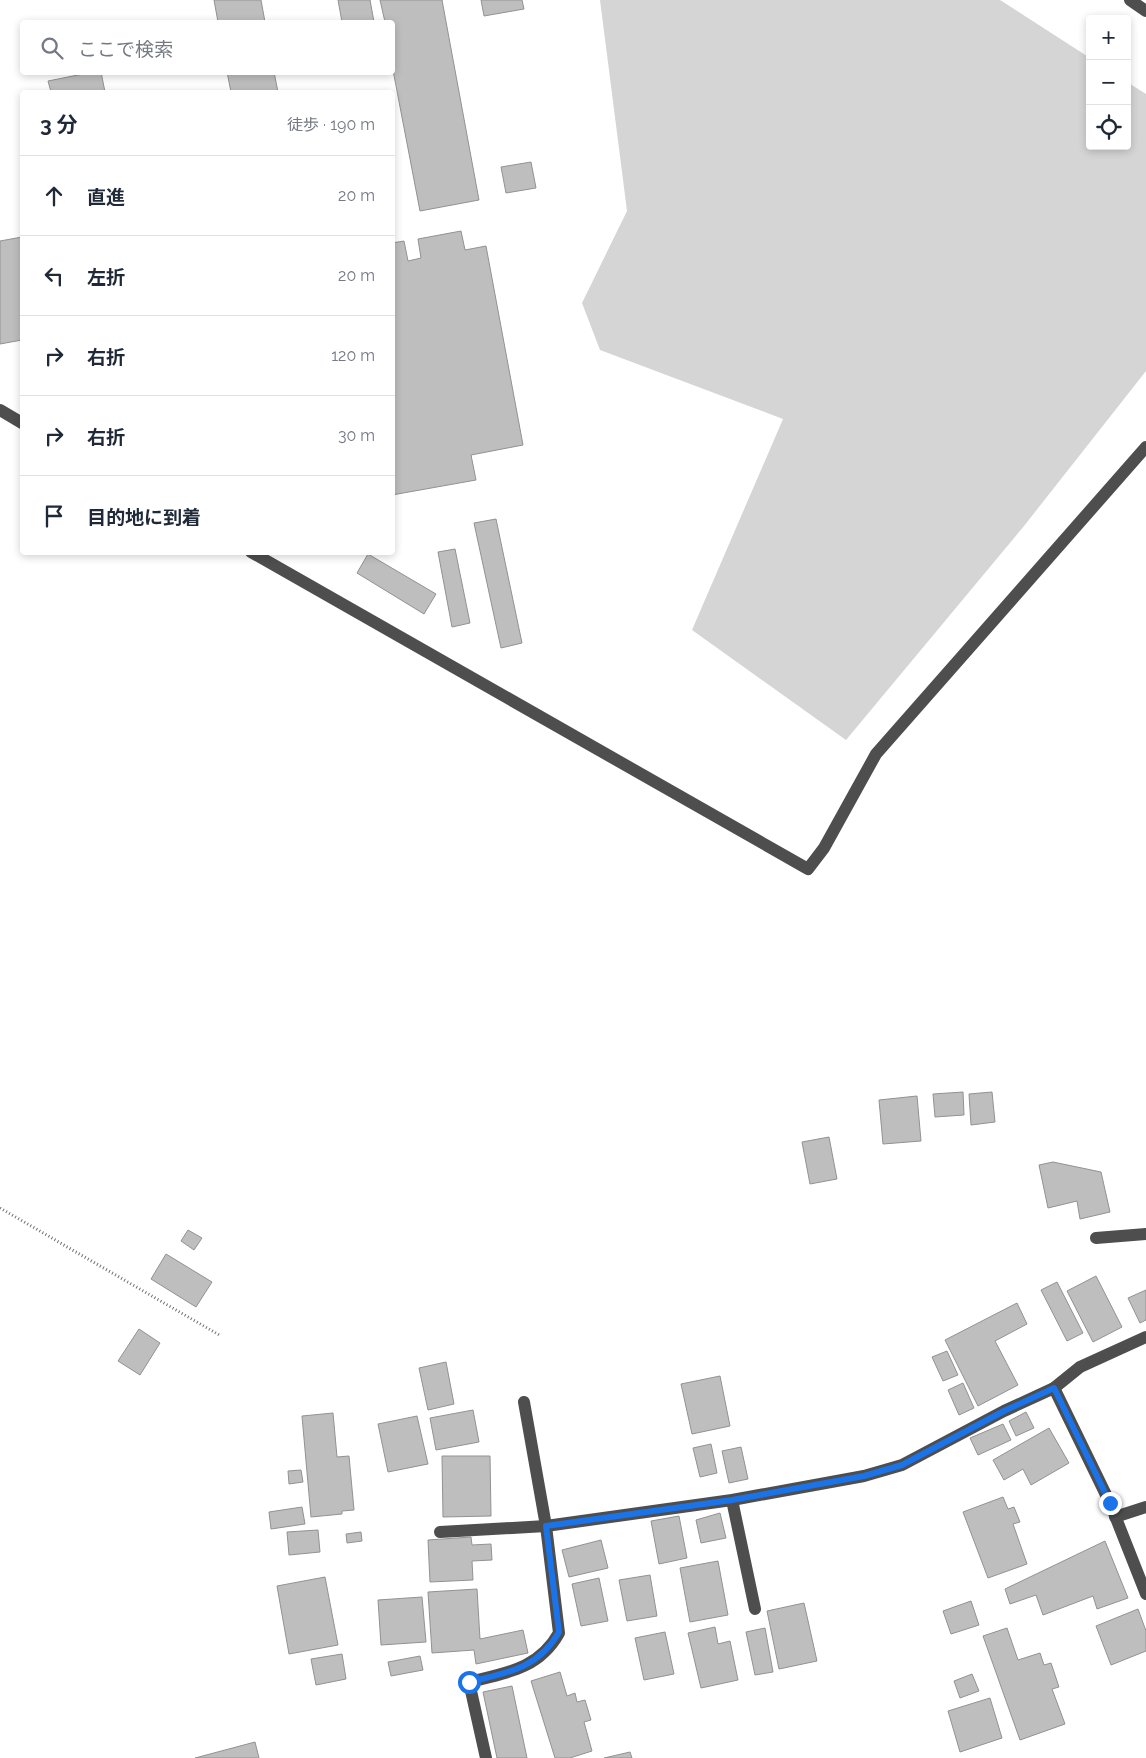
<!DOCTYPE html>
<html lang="ja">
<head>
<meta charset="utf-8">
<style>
	:root { --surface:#fff; --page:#f6f6f7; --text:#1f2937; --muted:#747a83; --line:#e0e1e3 }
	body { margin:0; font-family:Raleway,"Noto Sans JP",sans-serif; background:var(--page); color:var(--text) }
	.controls { position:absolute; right:15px; top:15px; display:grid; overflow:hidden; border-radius:5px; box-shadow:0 2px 8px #0003 }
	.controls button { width:45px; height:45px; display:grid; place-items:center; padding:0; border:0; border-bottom:1px solid var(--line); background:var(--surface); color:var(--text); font:25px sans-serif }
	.stop { position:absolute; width:15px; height:15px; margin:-11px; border:4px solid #1a73e8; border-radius:50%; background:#fff }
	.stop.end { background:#1a73e8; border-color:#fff; box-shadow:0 1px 5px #0008 }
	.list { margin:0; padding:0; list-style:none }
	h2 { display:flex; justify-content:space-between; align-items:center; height:65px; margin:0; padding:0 20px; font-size:21px }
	h2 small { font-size:16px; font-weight:400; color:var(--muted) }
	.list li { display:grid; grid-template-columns:32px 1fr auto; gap:15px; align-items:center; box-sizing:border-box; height:80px; padding:0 20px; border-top:1px solid var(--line) }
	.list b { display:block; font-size:19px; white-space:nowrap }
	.list em { font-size:16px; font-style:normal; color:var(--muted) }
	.icon { flex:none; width:28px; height:28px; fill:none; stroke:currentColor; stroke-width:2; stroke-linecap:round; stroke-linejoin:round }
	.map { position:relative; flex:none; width:1146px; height:1758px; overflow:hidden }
	.search { position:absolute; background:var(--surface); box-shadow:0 2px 8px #0003; left:20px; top:20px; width:375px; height:55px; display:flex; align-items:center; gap:12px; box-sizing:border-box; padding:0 18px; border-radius:5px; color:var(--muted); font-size:19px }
	.panel { position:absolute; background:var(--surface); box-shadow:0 2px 8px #0003; left:20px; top:90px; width:375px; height:465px; border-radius:5px }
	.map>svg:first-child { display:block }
	.green { fill:#d5d5d5 }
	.building { fill:#bebebe; stroke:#929292 }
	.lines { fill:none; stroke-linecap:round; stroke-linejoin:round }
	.path { stroke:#707070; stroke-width:3; stroke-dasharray:1 2.5; stroke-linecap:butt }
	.minor { stroke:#4e4e4e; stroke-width:12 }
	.route { stroke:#1a73e8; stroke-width:6 }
</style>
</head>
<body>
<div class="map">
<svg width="1146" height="1758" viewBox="0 0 1146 1758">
	<rect width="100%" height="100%" fill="#fff"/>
	<path class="green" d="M600 0H1000L1090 58V146H1127V82L1146 94V371L1024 526 846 740 692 630 783 419 600 350 582 303 627 211Z"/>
	<g class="building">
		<path d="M214 0H261L265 22H218Z"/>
		<path d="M338 0H370L374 22H342Z"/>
		<path d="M380 0H442L479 200 420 211 392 65V22H385Z"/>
		<path d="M481 0H522L524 9 484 16Z"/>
		<path d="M93 72H101L105 92H51L48 81Z"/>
		<path d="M227 72H274L278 92H231Z"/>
		<path d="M531 162 536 188 506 193 501 167Z"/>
		<path d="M461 231 465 250 486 246 523 445 471 455 476 480 392 495V243L404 241 408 261 421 258 418 239Z"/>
		<path d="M22 237V340L0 344V241Z"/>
		<path d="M496 519 522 643 501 648 474 523Z"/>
		<path d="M455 549 470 623 452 627 438 552Z"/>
		<path d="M368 554 436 594 424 614 357 573Z"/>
		<path d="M963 1092 964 1115 935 1117 933 1094Z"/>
		<path d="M992 1092 995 1122 971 1125 969 1094Z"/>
		<path d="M917 1096 921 1141 883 1144 879 1100Z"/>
		<path d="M829 1137 837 1179 810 1184 802 1142Z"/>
		<path d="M1053 1162 1101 1172 1110 1212 1080 1219 1077 1201 1048 1208 1039 1165Z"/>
		<path d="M188 1230 202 1238 194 1250 181 1241Z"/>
		<path d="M166 1254 212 1282 196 1307 151 1279Z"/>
		<path d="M1096 1276 1122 1327 1093 1342 1067 1291Z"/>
		<path d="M1057 1282 1083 1333 1067 1341 1041 1290Z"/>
		<path d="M1146 1290V1320L1140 1323 1128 1298Z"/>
		<path d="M1017 1303 1027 1324 995 1341 1018 1385 978 1406 945 1340Z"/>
		<path d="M139 1329 160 1343 140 1375 118 1361Z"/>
		<path d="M947 1351 958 1375 943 1381 932 1357Z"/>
		<path d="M446 1362 454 1404 428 1410 419 1368Z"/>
		<path d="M720 1376 730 1426 692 1434 681 1384Z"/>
		<path d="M963 1383 974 1408 959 1415 948 1390Z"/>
		<path d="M473 1410 479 1442 436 1450 430 1418Z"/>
		<path d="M1026 1412 1034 1428 1016 1436 1009 1421Z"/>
		<path d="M333 1413 337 1457 349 1456 354 1510 342 1511V1514L311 1517 302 1416Z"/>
		<path d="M417 1416 428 1464 388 1472 378 1424Z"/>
		<path d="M1003 1424 1011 1440 978 1455 970 1438Z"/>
		<path d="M1049 1428 1069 1463 1031 1485 1023 1469 1004 1480 993 1460Z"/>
		<path d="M711 1444 717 1473 700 1477 693 1448Z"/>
		<path d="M741 1447 748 1479 729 1483 722 1451Z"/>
		<path d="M442 1456H490L491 1516 443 1517Z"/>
		<path d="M301 1470 303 1482 289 1484 288 1471Z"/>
		<path d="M1003 1497 1008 1509 1014 1507 1020 1522 1013 1524 1027 1564 988 1578 963 1512Z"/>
		<path d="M302 1507 305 1524 271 1529 269 1512Z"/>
		<path d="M720 1513 726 1538 701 1543 696 1520Z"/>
		<path d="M679 1516 687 1558 659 1564 651 1521Z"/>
		<path d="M318 1530 320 1552 289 1555 287 1532Z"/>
		<path d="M361 1532 362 1541 347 1543 346 1534Z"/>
		<path d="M471 1537 472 1545 491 1544 492 1560 472 1561 473 1580 430 1582 428 1540Z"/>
		<path d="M601 1540 608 1568 569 1577 562 1550Z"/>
		<path d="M1105 1541 1128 1598 1097 1609 1093 1596 1043 1615 1036 1595 1010 1604 1005 1589Z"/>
		<path d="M718 1561 728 1615 690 1622 680 1568Z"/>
		<path d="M650 1575 657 1616 627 1621 619 1580Z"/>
		<path d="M325 1577 338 1645 289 1654 277 1586Z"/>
		<path d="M599 1578 608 1621 581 1626 572 1584Z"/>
		<path d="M477 1589 480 1639 523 1630 528 1653 476 1664 474 1650 432 1653 428 1592Z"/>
		<path d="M422 1597 426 1642 381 1645 378 1600Z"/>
		<path d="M971 1601 979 1625 951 1634 943 1611Z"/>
		<path d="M804 1603 817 1661 779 1669 767 1611Z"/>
		<path d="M1138 1609 1146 1631V1651L1111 1665 1096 1626Z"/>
		<path d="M715 1627 718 1644 730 1641 738 1680 701 1688 688 1633Z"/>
		<path d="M765 1628 773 1672 755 1675 746 1632Z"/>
		<path d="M1007 1628 1018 1660 1040 1653 1044 1665 1051 1663 1059 1687 1052 1689 1065 1724 1020 1740 983 1636Z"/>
		<path d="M665 1632 674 1674 644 1680 635 1638Z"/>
		<path d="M342 1654 346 1679 316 1685 311 1659Z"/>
		<path d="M420 1656 423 1670 391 1676 388 1662Z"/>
		<path d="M560 1672 567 1696 575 1693 577 1702 585 1700 591 1720 584 1722 592 1751 570 1758H555L531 1681Z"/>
		<path d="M972 1674 979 1691 960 1698 954 1681Z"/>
		<path d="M512 1686 527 1758H497L483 1692Z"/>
		<path d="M990 1698 1002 1738 960 1752 948 1711Z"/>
		<path d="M255 1742 259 1758H195Z"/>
		<path d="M630 1752 632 1758H604Z"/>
	</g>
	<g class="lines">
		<path class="path" d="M0 1208 221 1336"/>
		<g class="minor">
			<path d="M1130 0 1146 11"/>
			<path d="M0 410 22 423"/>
			<path d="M251 552 808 869 824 848 876 754 1146 447"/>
			<path d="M1096 1238 1146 1234"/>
			<path d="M1054 1388 1110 1503 1146 1594"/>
			<path d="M732 1500 755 1609"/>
			<path d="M1115 1517 1146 1507"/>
			<path d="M440 1532 546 1526 732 1500 864 1476 902 1465 1004 1411 1054 1388 1080 1367 1146 1337"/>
			<path d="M486 1758 469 1682C506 1673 539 1669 559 1633L546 1526 524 1402"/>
		</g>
	</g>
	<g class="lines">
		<path class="route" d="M469 1682C506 1673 538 1669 559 1632L546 1526 732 1500 864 1476 902 1465 1004 1411 1054 1388 1110 1503"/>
	</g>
</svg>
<div class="controls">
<button>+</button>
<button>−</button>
<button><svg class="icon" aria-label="locate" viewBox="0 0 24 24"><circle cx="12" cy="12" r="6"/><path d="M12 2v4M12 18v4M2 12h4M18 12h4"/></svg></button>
</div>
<div class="stop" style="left:469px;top:1682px"></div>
<div class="stop end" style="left:1110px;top:1503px"></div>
<div class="search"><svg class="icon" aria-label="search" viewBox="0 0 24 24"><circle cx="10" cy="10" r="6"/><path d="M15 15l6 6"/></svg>ここで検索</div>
<section class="panel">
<h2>3 分<small>徒歩 · 190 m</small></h2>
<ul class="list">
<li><svg class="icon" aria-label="ahead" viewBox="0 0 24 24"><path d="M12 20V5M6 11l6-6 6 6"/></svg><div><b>直進</b></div><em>20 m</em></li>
<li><svg class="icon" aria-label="left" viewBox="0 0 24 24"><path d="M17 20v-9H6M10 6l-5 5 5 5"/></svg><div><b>左折</b></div><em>20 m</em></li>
<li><svg class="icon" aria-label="right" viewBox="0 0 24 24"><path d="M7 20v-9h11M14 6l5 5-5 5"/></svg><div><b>右折</b></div><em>120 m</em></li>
<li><svg class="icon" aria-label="right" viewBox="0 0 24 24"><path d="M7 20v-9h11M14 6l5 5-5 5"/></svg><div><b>右折</b></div><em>30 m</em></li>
<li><svg class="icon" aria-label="arrive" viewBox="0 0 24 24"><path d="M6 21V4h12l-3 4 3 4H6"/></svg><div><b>目的地に到着</b></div></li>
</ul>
</section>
</div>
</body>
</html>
